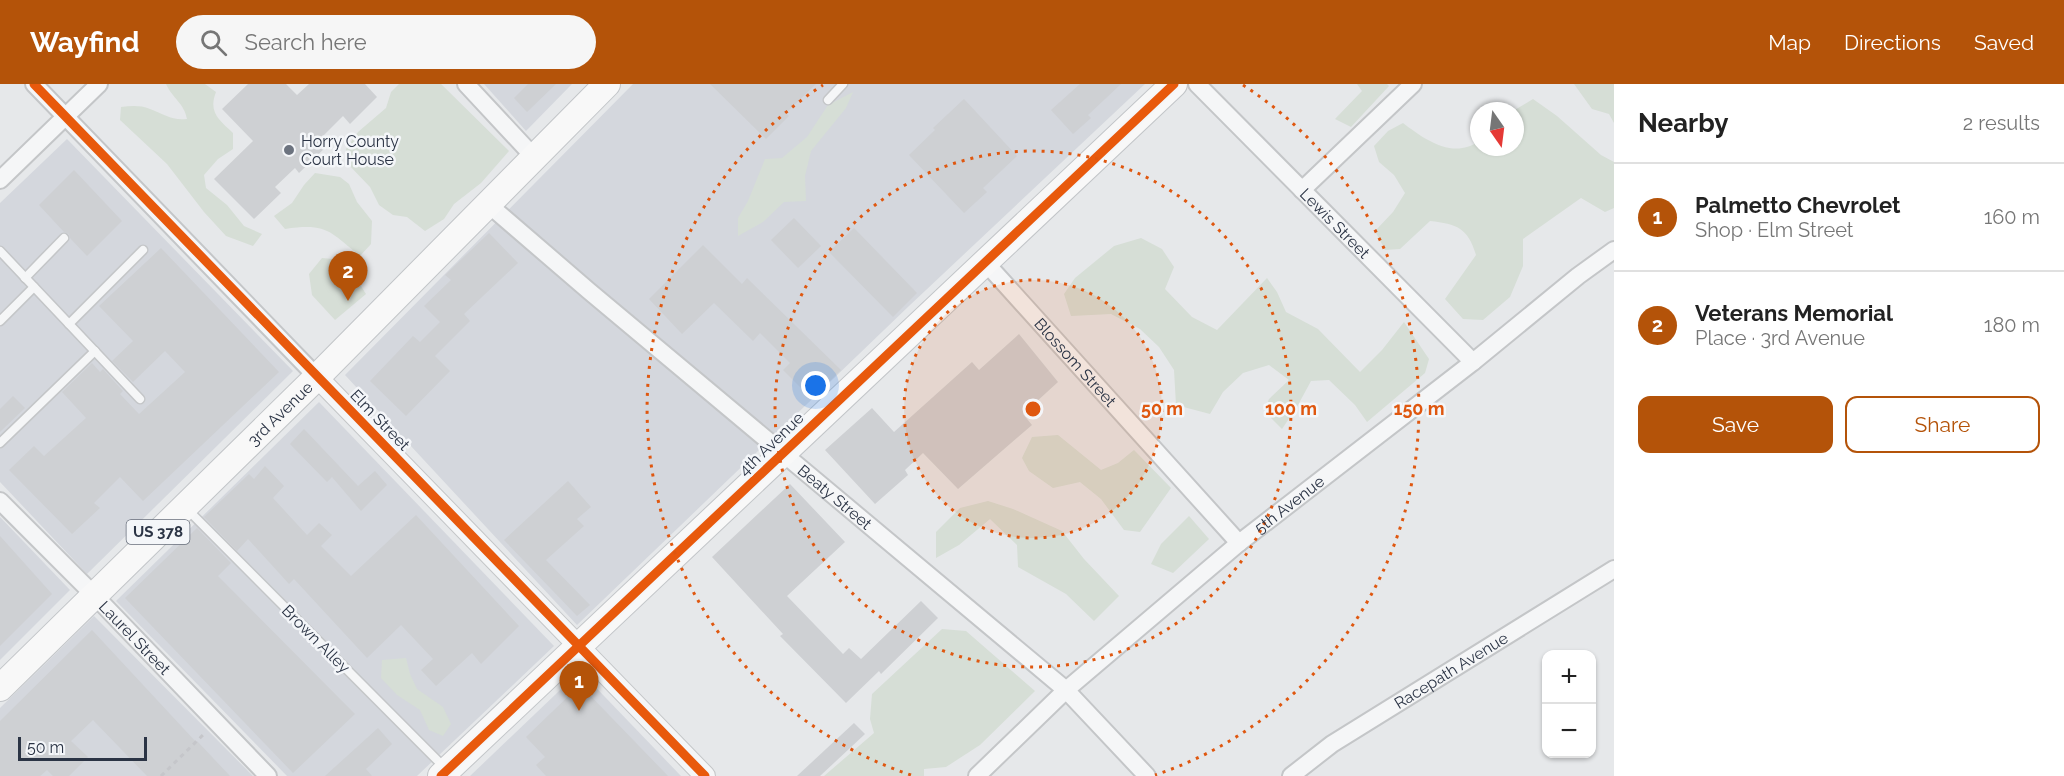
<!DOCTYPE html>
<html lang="en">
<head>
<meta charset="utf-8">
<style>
	:root { --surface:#fff; --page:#f6f6f6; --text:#222; --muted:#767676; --line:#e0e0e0; --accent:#b45309 }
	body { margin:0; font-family:Raleway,sans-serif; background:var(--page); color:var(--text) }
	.controls { position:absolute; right:18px; bottom:18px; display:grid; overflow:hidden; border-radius:12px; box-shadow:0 2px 4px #0004 }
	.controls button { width:54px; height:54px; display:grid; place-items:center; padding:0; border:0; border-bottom:2px solid var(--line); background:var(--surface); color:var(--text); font:30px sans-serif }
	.compass { position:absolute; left:1470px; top:18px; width:54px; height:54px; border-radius:50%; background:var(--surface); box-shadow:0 2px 4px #0004; rotate:166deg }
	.scale { position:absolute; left:18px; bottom:15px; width:129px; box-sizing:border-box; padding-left:6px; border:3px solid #2b3445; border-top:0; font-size:16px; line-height:21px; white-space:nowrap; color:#2b3445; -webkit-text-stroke:4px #f4f6f9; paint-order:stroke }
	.you { position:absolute; left:816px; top:302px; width:21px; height:21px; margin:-15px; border:4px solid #fff; border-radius:50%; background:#1a73e8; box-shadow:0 0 0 9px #1a73e833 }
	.badge { display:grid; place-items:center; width:39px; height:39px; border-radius:50%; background:var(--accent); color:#fff; font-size:20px; font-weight:700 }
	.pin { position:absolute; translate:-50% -50px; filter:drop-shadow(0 2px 3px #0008) }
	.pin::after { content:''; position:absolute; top:32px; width:21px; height:18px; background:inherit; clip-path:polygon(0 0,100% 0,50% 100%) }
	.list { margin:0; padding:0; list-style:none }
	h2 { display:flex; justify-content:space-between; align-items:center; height:78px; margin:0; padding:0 24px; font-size:26px }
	h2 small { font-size:20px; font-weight:400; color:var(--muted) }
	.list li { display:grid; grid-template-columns:39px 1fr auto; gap:18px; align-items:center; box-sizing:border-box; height:108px; padding:0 24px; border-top:2px solid var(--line) }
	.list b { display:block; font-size:22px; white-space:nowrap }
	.list p { margin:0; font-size:20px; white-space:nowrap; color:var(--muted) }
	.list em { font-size:20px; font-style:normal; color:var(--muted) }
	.actions { display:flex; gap:12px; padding:18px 24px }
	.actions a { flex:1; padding:14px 0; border:2px solid var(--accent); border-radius:12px; text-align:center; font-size:21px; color:var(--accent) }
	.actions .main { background:var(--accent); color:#fff }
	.icon { flex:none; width:33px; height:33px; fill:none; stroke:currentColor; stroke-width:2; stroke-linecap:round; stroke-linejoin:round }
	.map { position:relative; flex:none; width:1614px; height:692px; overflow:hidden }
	header { display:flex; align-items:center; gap:36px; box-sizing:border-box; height:84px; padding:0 30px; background:var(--accent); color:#fff }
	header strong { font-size:28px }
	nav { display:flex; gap:33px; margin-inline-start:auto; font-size:21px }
	.search { width:420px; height:54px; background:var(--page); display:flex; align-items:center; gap:15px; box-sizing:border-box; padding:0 21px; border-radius:33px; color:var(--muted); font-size:22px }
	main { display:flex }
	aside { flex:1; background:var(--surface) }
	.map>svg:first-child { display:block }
	.built { fill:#d4d7dd }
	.green { fill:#d6ded6 }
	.building { fill:#ced0d3 }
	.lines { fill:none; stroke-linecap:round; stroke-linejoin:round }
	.service-casing { stroke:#c4c6c8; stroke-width:11 }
	.minor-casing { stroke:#c4c6c8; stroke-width:20 }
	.tertiary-casing { stroke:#c4c6c8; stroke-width:22 }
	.primary-casing { stroke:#c2c5c8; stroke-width:28 }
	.path { stroke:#c5c6ca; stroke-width:3; stroke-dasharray:4.5 4.5; stroke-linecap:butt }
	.service { stroke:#f5f6f7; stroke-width:8 }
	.minor { stroke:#f5f6f7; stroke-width:16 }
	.tertiary { stroke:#f5f6f7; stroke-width:20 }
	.primary { stroke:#f8f8f8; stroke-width:26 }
	.cycleway-casing { stroke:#f4f6f9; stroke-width:13 }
	.cycleway { stroke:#e8590c; stroke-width:9 }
	.ring { fill:none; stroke:#df570f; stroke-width:3; stroke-dasharray:3 6 }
	.poi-dot { fill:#6c737f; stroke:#f4f6f9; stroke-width:2 }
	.labels { text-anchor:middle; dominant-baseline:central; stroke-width:5; stroke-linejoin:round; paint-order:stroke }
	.shield { fill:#f4f6f9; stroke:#676e7b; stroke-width:1.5 }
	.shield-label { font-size:15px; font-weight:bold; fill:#2b3445 }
	.poi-label { font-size:16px; fill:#2b3445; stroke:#f4f6f9; text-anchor:start }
	.street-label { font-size:16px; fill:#2b3445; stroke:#f4f6f9 }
	.centre { fill:#df570f; stroke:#f4f6f9; stroke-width:3 }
	.ring-label { font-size:18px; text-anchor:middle; font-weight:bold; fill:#df570f; stroke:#f4f6f9; stroke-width:5; stroke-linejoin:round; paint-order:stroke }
</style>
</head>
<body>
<header>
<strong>Wayfind</strong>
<div class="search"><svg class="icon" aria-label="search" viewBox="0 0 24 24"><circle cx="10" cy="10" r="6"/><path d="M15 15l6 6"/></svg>Search here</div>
<nav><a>Map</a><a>Directions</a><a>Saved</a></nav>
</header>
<main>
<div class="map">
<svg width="1614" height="692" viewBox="0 0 1614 692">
	<rect width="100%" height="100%" fill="#e6e8ea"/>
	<g class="built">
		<path d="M484 0H572L526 47Z"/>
		<path d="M633 0H1145L909 222 577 541 345 291Z"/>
		<path d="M67 55 293 287 87 490 0 398V119Z"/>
		<path d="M319 318 554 562 417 692H287L116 517Z"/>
		<path d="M0 433 70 506 0 576Z"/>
		<path d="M94 532 253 692H0V624Z"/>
		<path d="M580 587 681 692H470Z"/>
	</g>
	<g class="green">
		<path d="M166 0H205L216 8C208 28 219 36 233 49V65L218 75 204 91 206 104 227 121 244 142 262 150 253 162 226 152 204 128 167 80 120 36 121 23C131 22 140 21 150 25 164 30 172 37 187 35 184 19 173 15 166 0Z"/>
		<path d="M399 0H441L509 67 481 99 454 120 444 135 425 147 407 133 393 131 379 121 370 103 348 80 346 65 358 48 386 24 391 8Z"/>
		<path d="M1357 0H1387L1389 2 1351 43 1335 35 1362 7Z"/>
		<path d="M1574 0H1614V39L1609 30 1592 25Z"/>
		<path d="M853 8 846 24 811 67 805 92 806 117 784 118 763 138 738 152V134L748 117 765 75 782 74 807 53 828 21Z"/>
		<path d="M1533 15 1557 32 1601 71 1614 78V124L1605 128 1581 114 1523 155V182L1510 213 1483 236 1463 235 1445 215 1476 171C1468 144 1457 140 1430 137L1400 165 1385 166 1375 147 1393 128 1405 109 1394 91 1379 78 1374 62 1388 47 1403 39C1424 55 1453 76 1479 57V63H1515V27H1513Z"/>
		<path d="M315 89 340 93 349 100 357 118 372 137 371 160 360 172C329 147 327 139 285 145L274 132 292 119 304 101Z"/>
		<path d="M1141 154 1162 165 1174 183 1165 205 1192 233 1217 246 1267 194 1277 208 1286 228 1318 245 1360 288 1382 266 1404 238 1429 275 1425 289 1367 338 1355 321 1329 296 1311 297 1298 321 1282 345 1264 327 1269 315 1289 296 1269 281 1243 289 1223 308 1210 330 1176 321 1174 286 1159 263 1140 245 1111 230 1071 232 1064 210 1075 194 1114 162Z"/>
		<path d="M322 174 344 176 366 210 335 236 312 211 309 190Z"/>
		<path d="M1058 351 1101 386 1118 379 1134 366 1171 404 1140 448 1124 446 1101 415 1080 398 1053 404 1029 387 1022 374 1032 353Z"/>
		<path d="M988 417 1013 425 1062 447 1084 475 1119 512 1094 537 1066 510 1018 483 1017 461 990 435 959 461 936 474V448L960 424Z"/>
		<path d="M1189 432 1209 455 1173 489 1151 480 1161 460Z"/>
		<path d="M942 545 966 547 1035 607 980 661 946 683 924 685V692H824L874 649 870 635 872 610Z"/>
		<path d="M406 574 410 590 417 605 443 623 451 640 443 652 429 646 420 626 397 611 381 594 382 576Z"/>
	</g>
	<g class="building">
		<path d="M248 0H286L297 11 309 0H365L377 13 350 40 343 32 321 54 328 61 299 89 295 84 275 103 281 109 254 135 214 95 253 57 222 25Z"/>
		<path d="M528 0H556L527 28 514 14Z"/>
		<path d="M710 0H816L786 29 789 32 766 55Z"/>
		<path d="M1080 0H1121L1088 31 1091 34 1073 50 1051 26Z"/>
		<path d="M964 15 1017 72 983 104 987 108 964 129 909 71 935 46 933 44Z"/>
		<path d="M74 86 122 137 87 172 70 154 69 150 64 148 39 121Z"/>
		<path d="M794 134 821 162 798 184 771 156Z"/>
		<path d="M854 144 917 209 893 233 829 168Z"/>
		<path d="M489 149 518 179 464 230 470 237 435 272 450 287 406 332 370 297 413 252 420 258 440 238 424 222 451 196 445 191Z"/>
		<path d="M703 161 742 200 747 194 841 286 812 315 783 286 790 279 760 249 753 257 714 219 682 250 649 215Z"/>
		<path d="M161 164 279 288 143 417 120 393 94 419 100 424 72 450 9 386 34 362 44 372 86 334 62 308 92 279 100 288 103 285 123 307 120 310 139 330 185 288 165 267 133 298 112 277 133 257 99 222Z"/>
		<path d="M1019 250 1058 298 1023 330 1032 341 958 405 923 369 905 386 908 391 875 420 825 366 872 324 894 348 972 278 979 286Z"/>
		<path d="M13 312 25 324 0 348V325Z"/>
		<path d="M304 345 358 402 375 387 387 401 361 427 332 393 327 398 290 360Z"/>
		<path d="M265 382 284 402 273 414 307 451 319 439 332 451 321 462 351 492 416 431 519 542 481 580 472 569 436 602 421 586 433 575 401 541 367 574 294 495 289 500 248 455 237 467 204 433 249 390 254 395Z"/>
		<path d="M568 397 591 423 577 435 584 442 546 476 590 521 577 532 504 456Z"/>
		<path d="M790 400 845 458 787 512 843 570 849 564 861 575 921 517 938 534 881 590 879 587 846 619 780 552 783 550 712 473Z"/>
		<path d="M197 444 231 479 218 492 355 630 293 689 125 514Z"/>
		<path d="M0 452 52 510 0 562Z"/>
		<path d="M92 546 196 658 197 657 230 692H147L93 636 71 657 88 673 69 692H53L47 686 40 692H0V637Z"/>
		<path d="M580 601 668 692H546L536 681 545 673 526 653Z"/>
		<path d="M854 639 865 650 820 692H797Z"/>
		<path d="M378 644 392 660 366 685 372 692H325Z"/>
	</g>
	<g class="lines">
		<defs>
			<g id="service">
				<path d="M828 16 843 0"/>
				<path d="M0 167 140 315"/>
				<path d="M25 194 64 154"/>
				<path d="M0 237 34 203"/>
				<path d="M69 240 143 166"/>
				<path d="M0 359 95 267"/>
				<path d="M187 425 445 684"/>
			</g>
			<g id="minor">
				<path d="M34 0 317 293"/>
				<path d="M466 0 534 73"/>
				<path id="s1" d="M1197 0 1473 278"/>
				<path d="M0 96 99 0"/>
				<path d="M1302 106 1413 0"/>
				<path id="s2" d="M488 120 589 207 1066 606 1147 692"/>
				<path id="s3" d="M985 178 1239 459"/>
				<path id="s4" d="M0 417 94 511 268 692"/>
				<path id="s5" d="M977 692 1066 606 1239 459 1473 278 1578 192 1614 166"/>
				<path id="s6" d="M1291 692 1332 660 1614 485"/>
			</g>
			<path id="tertiary" d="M317 293 705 692"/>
			<g id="primary">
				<path id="s7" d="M0 604 317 293 607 0"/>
				<path d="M441 692 1174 0"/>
			</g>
		</defs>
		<use href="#service" class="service-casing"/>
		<use href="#minor" class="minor-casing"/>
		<use href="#tertiary" class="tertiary-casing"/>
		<use href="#primary" class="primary-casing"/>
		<path class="path" d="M161 692 204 650"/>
		<use href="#service" class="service"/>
		<use href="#minor" class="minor"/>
		<use href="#tertiary" class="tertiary"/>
		<use href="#primary" class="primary"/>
		<defs>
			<g id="cycleway">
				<path d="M34 0 705 692"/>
				<path d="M441 692 1174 0"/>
			</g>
		</defs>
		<use href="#cycleway" class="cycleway-casing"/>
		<use href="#cycleway" class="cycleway"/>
	</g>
	<circle cx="1033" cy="325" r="129" fill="#df570f" fill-opacity=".12"/>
	<g class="ring">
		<circle cx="1033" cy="325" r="129"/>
		<circle cx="1033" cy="325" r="258"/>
		<path d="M911 691A386 386 0 0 1 823 1M1243 1A386 386 0 0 1 1155 691"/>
	</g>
	<circle class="poi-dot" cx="289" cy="66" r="6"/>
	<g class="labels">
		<rect class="shield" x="126.5" y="436" width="63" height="24" rx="4.5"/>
		<g class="shield-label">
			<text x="158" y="448">US 378</text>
		</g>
		<g class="poi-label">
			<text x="301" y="57">Horry County<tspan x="301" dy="18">Court House</tspan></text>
		</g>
		<g class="street-label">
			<text stroke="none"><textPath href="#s1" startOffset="196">Lewis Street</textPath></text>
			<text stroke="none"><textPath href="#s3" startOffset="135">Blossom Street</textPath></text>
			<text stroke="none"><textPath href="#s7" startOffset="392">3rd Avenue</textPath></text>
			<text transform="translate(380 336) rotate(46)">Elm Street</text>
			<text transform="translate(771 360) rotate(-44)">4th Avenue</text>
			<text stroke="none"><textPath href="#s2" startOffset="454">Beaty Street</textPath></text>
			<text stroke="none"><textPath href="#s5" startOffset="414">5th Avenue</textPath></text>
			<text stroke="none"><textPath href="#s4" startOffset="192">Laurel Street</textPath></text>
			<text transform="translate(316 555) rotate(45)">Brown Alley</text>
			<text stroke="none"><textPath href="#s6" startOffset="192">Racepath Avenue</textPath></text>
		</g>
	</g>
	<circle cx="1033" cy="325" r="9" class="centre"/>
	<g class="ring-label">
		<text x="1162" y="331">50 m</text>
		<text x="1291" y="331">100 m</text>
		<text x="1419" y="331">150 m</text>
	</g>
</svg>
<div class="controls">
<button>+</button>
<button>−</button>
</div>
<svg class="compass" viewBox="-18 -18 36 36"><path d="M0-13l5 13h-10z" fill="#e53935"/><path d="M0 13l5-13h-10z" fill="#767676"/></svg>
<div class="scale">50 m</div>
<div class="you"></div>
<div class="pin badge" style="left:579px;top:627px">1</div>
<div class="pin badge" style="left:348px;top:217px">2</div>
</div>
<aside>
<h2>Nearby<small>2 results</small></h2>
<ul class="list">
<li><span class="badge">1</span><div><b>Palmetto Chevrolet</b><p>Shop · Elm Street</p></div><em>160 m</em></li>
<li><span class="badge">2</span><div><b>Veterans Memorial</b><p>Place · 3rd Avenue</p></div><em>180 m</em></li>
</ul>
<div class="actions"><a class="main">Save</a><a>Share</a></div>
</aside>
</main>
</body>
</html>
